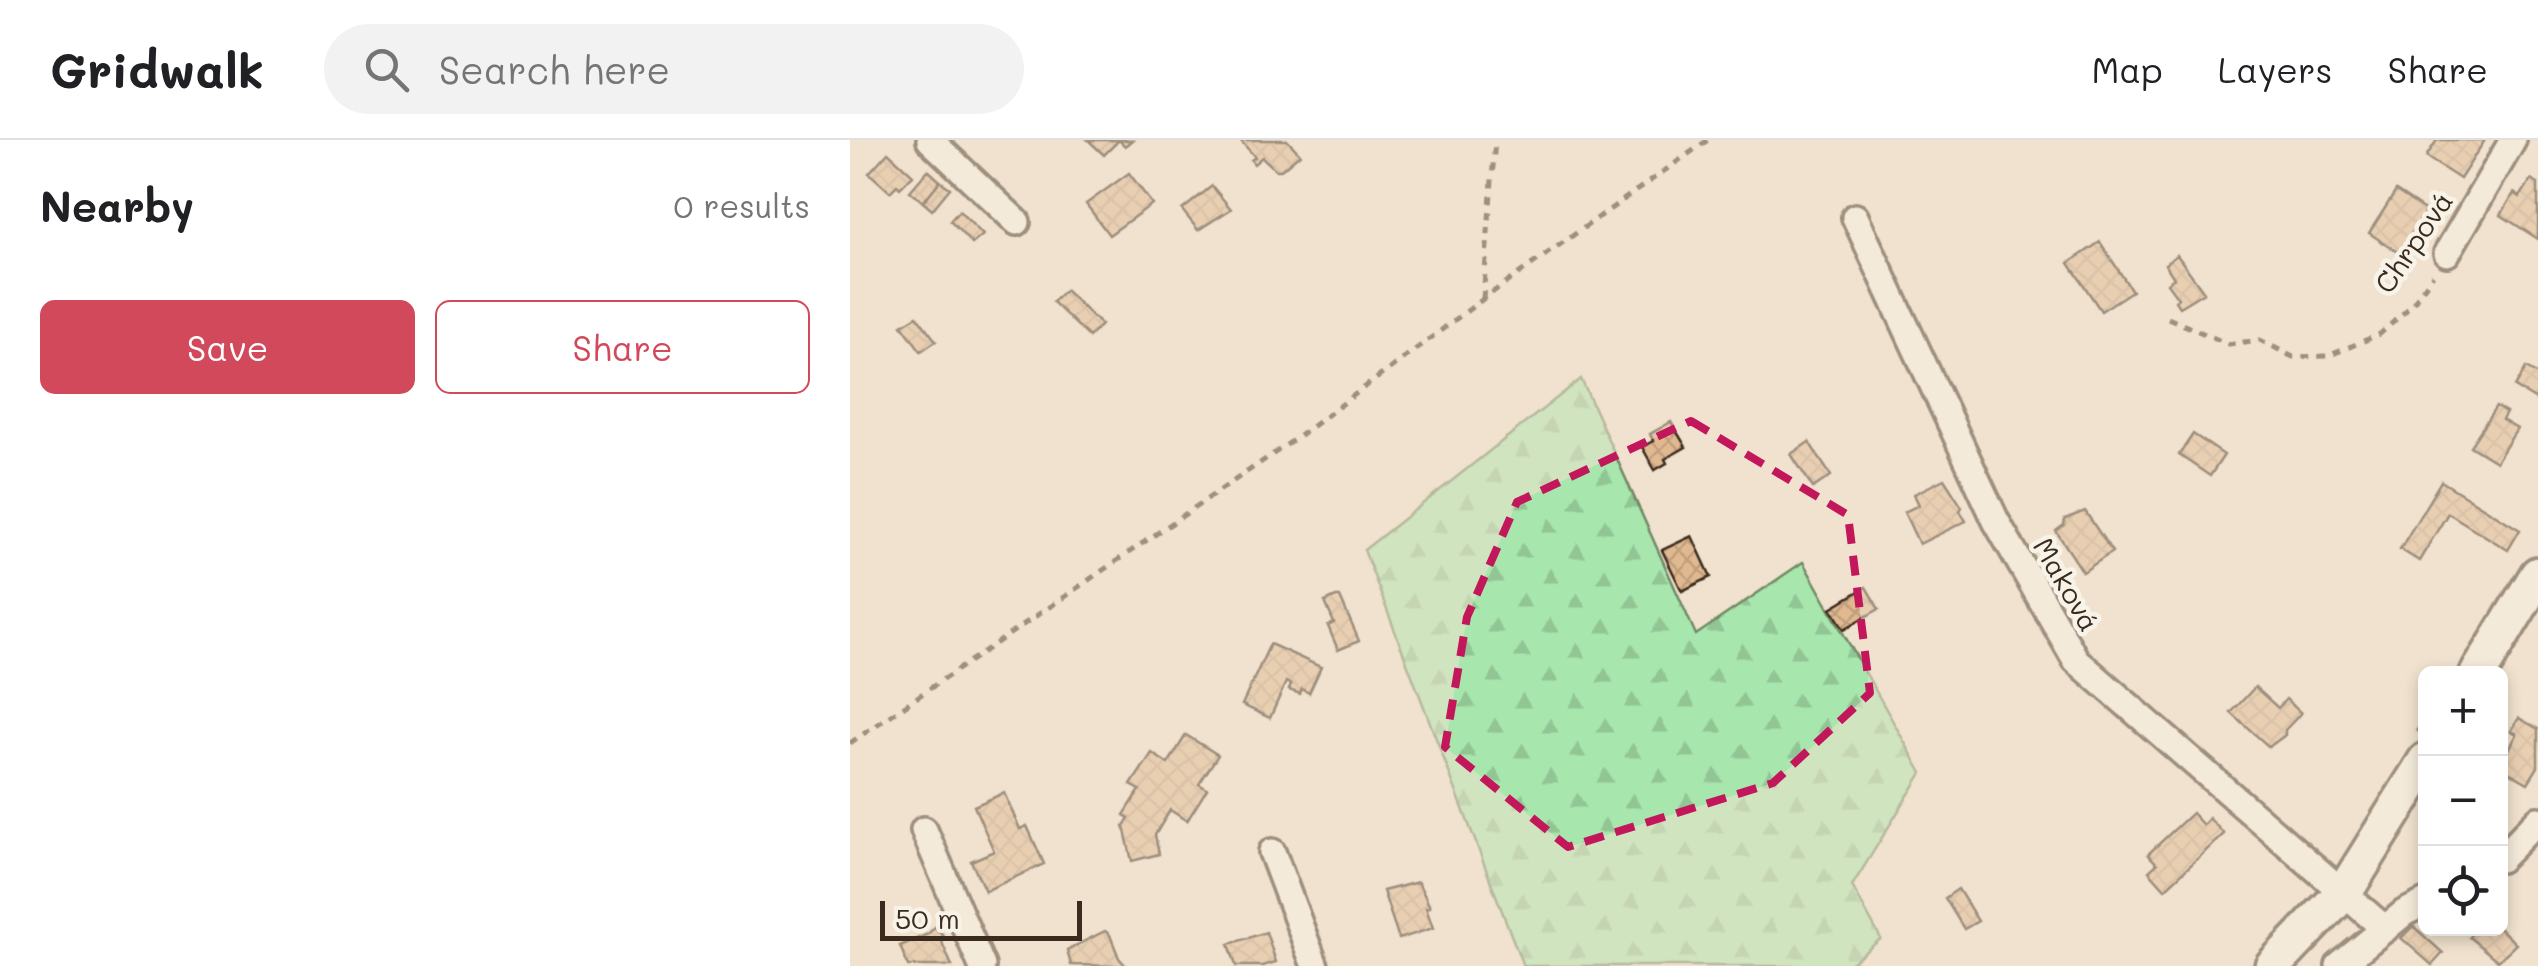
<!DOCTYPE html>
<html lang="en">
<head>
<meta charset="utf-8">
<style>
	:root { --surface:#fff; --page:#f2f2f2; --text:#202124; --muted:#757577; --line:#e0e0e0; --accent:#d1495b }
	body { margin:0; font-family:Mali,sans-serif; background:var(--page); color:var(--text) }
	.controls { position:absolute; right:30px; bottom:30px; display:grid; overflow:hidden; border-radius:15px; box-shadow:0 5px 15px #0003 }
	.controls button { width:90px; height:90px; display:grid; place-items:center; padding:0; border:0; border-bottom:2px solid var(--line); background:var(--surface); color:var(--text); font:50px sans-serif }
	.scale { position:absolute; left:30px; bottom:25px; width:202px; box-sizing:border-box; padding-left:10px; border:5px solid #3b2a1e; border-top:0; font-size:28px; line-height:35px; white-space:nowrap; color:#3b2a1e; -webkit-text-stroke:8px #f7f3e8; paint-order:stroke }
	.list { margin:0; padding:0; list-style:none }
	h2 { display:flex; justify-content:space-between; align-items:center; height:130px; margin:0; padding:0 40px; font-size:42px }
	h2 small { font-size:32px; font-weight:400; color:var(--muted) }
	.actions { display:flex; gap:20px; padding:30px 40px }
	.actions a { flex:1; padding:22px 0; border:2px solid var(--accent); border-radius:15px; text-align:center; font-size:35px; color:var(--accent) }
	.actions .main { background:var(--accent); color:#fff }
	.icon { flex:none; width:55px; height:55px; fill:none; stroke:currentColor; stroke-width:2; stroke-linecap:round; stroke-linejoin:round }
	.map { position:relative; flex:none; width:1688px; height:826px; overflow:hidden }
	header { display:flex; align-items:center; gap:60px; box-sizing:border-box; height:140px; padding:0 50px; background:var(--surface); border-bottom:2px solid var(--line) }
	header strong { font-size:48px }
	nav { display:flex; gap:55px; margin-inline-start:auto; font-size:35px }
	.search { width:700px; height:90px; background:var(--page); display:flex; align-items:center; gap:25px; box-sizing:border-box; padding:0 35px; border-radius:55px; color:var(--muted); font-size:38px }
	main { display:flex }
	aside { flex:1; background:var(--surface) }
	.map>svg:first-child { display:block }
	.forest { fill:url(#forest-firs); stroke:#718866; stroke-width:2.5 }
	.building { fill:url(#building-cross-hatch); stroke:#3b2a1e; stroke-width:2.5 }
	.lines { fill:none; stroke-linecap:round; stroke-linejoin:round }
	.street-casing { stroke:#3b2a1e; stroke-width:32 }
	.secondary-casing { stroke:#3b2a1e; stroke-width:42 }
	.path { stroke:#3b2a1e; stroke-width:5; stroke-dasharray:8 8; stroke-linecap:butt }
	.street { stroke:#f7f3e8; stroke-width:25 }
	.secondary { stroke:#f7f3e8; stroke-width:35 }
	.marked { fill:none; stroke:#c2185b; stroke-width:8; stroke-dasharray:20 12; stroke-linejoin:round }
	.labels { text-anchor:middle; dominant-baseline:central; stroke-width:9; stroke-linejoin:round; paint-order:stroke }
	.street-label { font-size:28px; fill:#3b2a1e; stroke:#f7f3e8 }
</style>
</head>
<body>
<header>
<strong>Gridwalk</strong>
<div class="search"><svg class="icon" aria-label="search" viewBox="0 0 24 24"><circle cx="10" cy="10" r="6"/><path d="M15 15l6 6"/></svg>Search here</div>
<nav><a>Map</a><a>Layers</a><a>Share</a></nav>
</header>
<main>
<aside>
<h2>Nearby<small>0 results</small></h2>
<ul class="list">
</ul>
<div class="actions"><a class="main">Save</a><a>Share</a></div>
</aside>
<div class="map">
<svg width="1688" height="826" viewBox="0 0 1688 826">
	<defs>
		<pattern id="forest-firs" width="22" height="20" patternUnits="userSpaceOnUse" patternTransform="scale(2.5)"><rect width="22" height="20" fill="#a7e6ad"/><path d="M5 1l3.5 6h-7zM16 11l3.5 6h-7z" fill="#91c594"/></pattern>
		<pattern id="building-cross-hatch" width="8" height="8" patternUnits="userSpaceOnUse" patternTransform="scale(2.5)"><rect width="8" height="8" fill="#e0b991"/><path d="M0 0l8 8M0 8l8-8" fill="none" stroke="#c19f7d"/></pattern>
	</defs>
	<rect width="100%" height="100%" fill="#f0e2ce"/>
	<filter id="ink" filterUnits="userSpaceOnUse"><feTurbulence type="fractalNoise" baseFrequency=".01" numOctaves="2"/><feDisplacementMap in="SourceGraphic" scale="20" xChannelSelector="R" yChannelSelector="G"/><feConvolveMatrix kernelMatrix="1 2 1 2 8 2 1 2 1" color-interpolation-filters="sRGB"/></filter>
	<g filter="url(#ink)">
		<path class="forest" d="M731 239 846 495 953 422 1072 633 1002 746 1031 799 997 826H673L514 410Z"/>
		<g class="building">
			<path d="M238 0H282L275 6 269 0 254 15Z"/>
			<path d="M390 0H437L450 14 431 30H426L412 17 404 24 401 20 405 17Z"/>
			<path d="M1587 0H1635L1610 39 1576 17Z"/>
			<path d="M38 12 63 35 50 48 47 45 40 52 19 33Z"/>
			<path d="M78 30 90 41 73 62 60 51Z"/>
			<path d="M279 33 302 64 259 95 236 64Z"/>
			<path d="M1681 40 1688 44V99L1651 75 1664 53 1670 57Z"/>
			<path d="M90 41 100 48 82 70 73 62Z"/>
			<path d="M362 46 381 69 348 90 332 70Z"/>
			<path d="M1546 51 1576 71 1549 113 1519 93Z"/>
			<path d="M109 71 133 95 122 104 100 81Z"/>
			<path d="M1250 102 1282 151 1251 171 1219 123Z"/>
			<path d="M1327 115 1354 152 1329 167 1325 161 1328 158 1317 143 1324 138 1315 124Z"/>
			<path d="M215 150 251 185 239 197 203 162Z"/>
			<path d="M67 176 86 201 71 211 52 185Z"/>
			<path d="M1676 228 1688 235V261L1665 247Z"/>
			<path d="M1646 267 1656 273 1652 280 1667 289 1646 322 1620 306Z"/>
			<path d="M821 282 836 307 815 319 817 323 805 330 792 307 803 301 800 294Z"/>
			<path d="M1343 294 1374 315 1360 336 1329 315Z"/>
			<path d="M959 302 981 336 963 348 941 314Z"/>
			<path d="M1094 339 1112 367 1110 371 1116 381 1069 404 1054 372 1069 365 1064 354Z"/>
			<path d="M1591 341 1670 390 1658 410 1598 373 1569 421 1550 409Z"/>
			<path d="M1235 371 1262 412 1233 432 1206 391 1214 385 1215 379Z"/>
			<path d="M842 396 861 437 832 451 812 410Z"/>
			<path d="M1016 447 1029 469 994 489 981 468Z"/>
			<path d="M486 457H490L509 501 488 510 478 486 484 483 475 462Z"/>
			<path d="M420 504 471 527 459 553 452 549 450 554 439 550 441 545 436 542 420 578 392 565Z"/>
			<path d="M1405 547 1428 568 1436 559 1451 573 1435 590V595L1419 607 1381 573Z"/>
			<path d="M1669 578 1688 589V627L1678 643 1650 627 1667 594 1661 591Z"/>
			<path d="M336 595 368 615 349 644 357 649 337 681 320 670 305 695 309 714 282 721 274 686 279 678 274 675 290 650 281 645 302 613 318 624Z"/>
			<path d="M154 653 170 689 177 686 194 724 135 751 121 721 144 711 124 666Z"/>
			<path d="M1342 673 1353 685 1359 678 1374 694 1315 749 1299 731 1307 724 1298 714Z"/>
			<path d="M568 742 580 767 576 768 583 788 549 799 533 751Z"/>
			<path d="M1108 749 1128 781 1114 789 1095 758Z"/>
			<path d="M1563 786 1593 813 1582 825 1551 798Z"/>
			<path d="M85 787 93 795 91 800 102 826H58L50 806 78 794Z"/>
			<path d="M1617 788H1650L1666 804 1648 821 1619 797 1622 793Z"/>
			<path d="M255 791 260 795 269 818 276 826 221 825 217 810Z"/>
			<path d="M416 792 426 822 413 826H386L379 804Z"/>
		</g>
		<g class="lines">
			<defs>
				<g id="street">
					<path d="M80 0 167 82"/>
					<path d="M1005 77 1146 381 1226 520 1535 789"/>
					<path d="M1597 113 1663 0"/>
					<path d="M74 690 132 826"/>
					<path d="M422 712 465 826"/>
					<path d="M1650 719 1688 680"/>
					<path d="M1489 826 1554 773 1576 762"/>
				</g>
				<g id="secondary">
					<path d="M1628 534 1688 435"/>
					<path d="M1423 826 1495 751 1576 621"/>
				</g>
			</defs>
			<use href="#street" class="street-casing"/>
			<use href="#secondary" class="secondary-casing"/>
			<g class="path">
				<path d="M633 159 645 0"/>
				<path d="M1318 178 1378 204 1410 200 1443 217 1478 216 1530 194 1561 166 1583 134"/>
				<path d="M1567 592 1576 578"/>
				<path d="M0 603 448 297 633 159 858 0"/>
			</g>
			<use href="#street" class="street"/>
			<use href="#secondary" class="secondary"/>
		</g>
	</g>
	<path d="M0 0H1688V826H0ZM841 281 998 375 1020 553 923 643 718 707 595 607 617 477 667 362Z" fill="#f0e2ce" fill-opacity=".55" fill-rule="evenodd"/>
	<path class="marked" d="M841 281 998 375 1020 553 923 643 718 707 595 607 617 477 667 362Z"/>
	<g class="labels">
		<g class="street-label">
			<text transform="translate(1563 102) rotate(-56)">Chrpová</text>
			<text transform="translate(1217 444) rotate(60)">Maková</text>
		</g>
	</g>
</svg>
<div class="controls">
<button>+</button>
<button>−</button>
<button><svg class="icon" aria-label="locate" viewBox="0 0 24 24"><circle cx="12" cy="12" r="6"/><path d="M12 2v4M12 18v4M2 12h4M18 12h4"/></svg></button>
</div>
<div class="scale">50 m</div>
</div>
</main>
</body>
</html>
